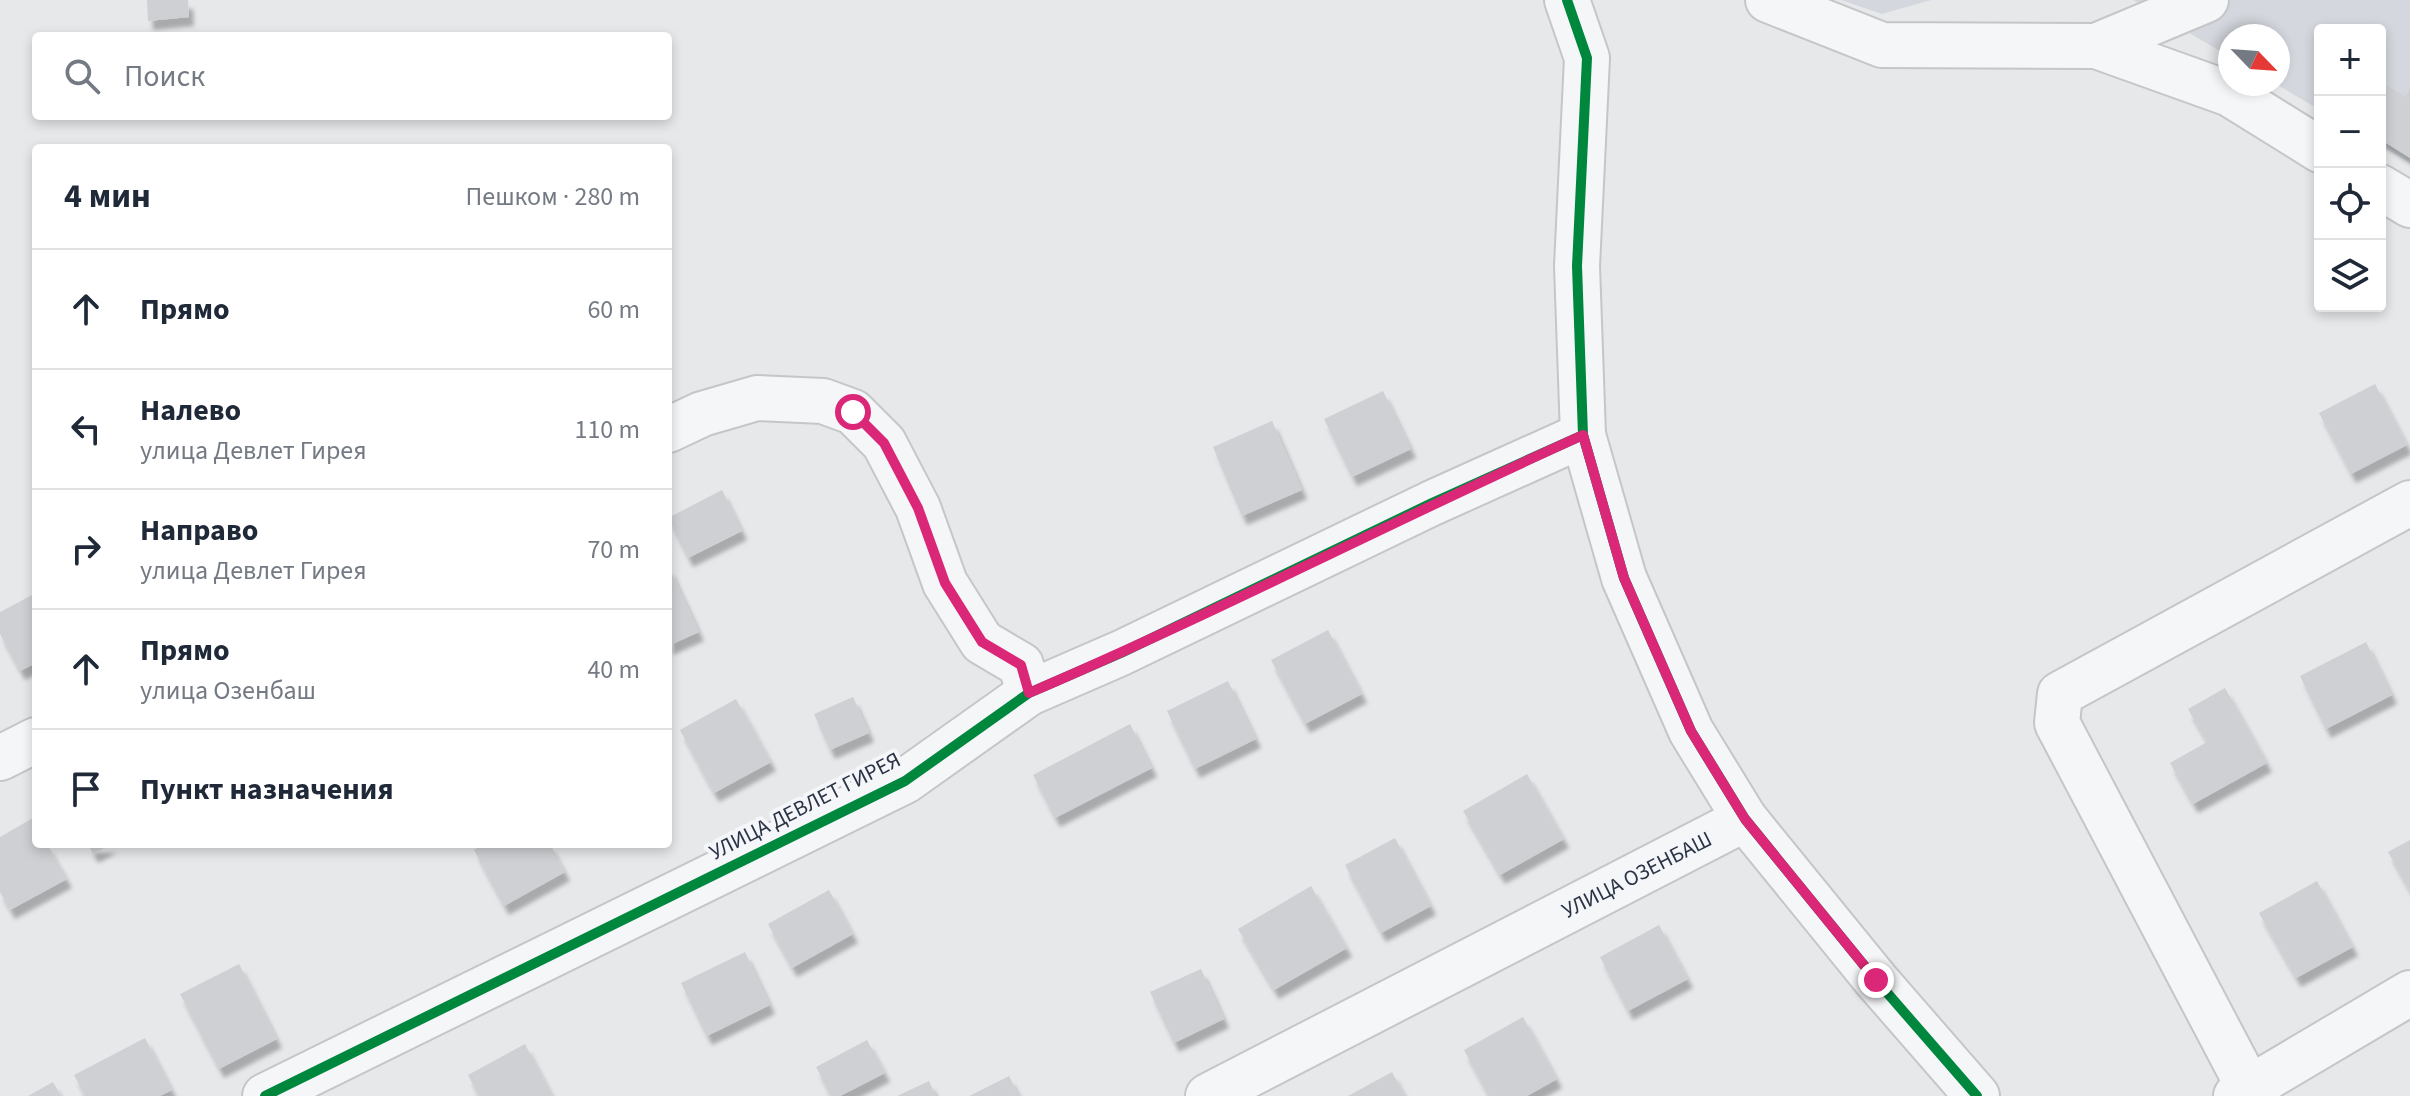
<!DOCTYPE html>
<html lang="ru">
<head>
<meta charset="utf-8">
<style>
	:root { --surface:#fff; --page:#f2f2f3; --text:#1f2937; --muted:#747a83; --line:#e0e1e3 }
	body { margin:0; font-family:"Source Sans 3",sans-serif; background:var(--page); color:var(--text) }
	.controls { position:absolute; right:24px; top:24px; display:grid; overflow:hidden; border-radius:8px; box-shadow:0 4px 12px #0003 }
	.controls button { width:72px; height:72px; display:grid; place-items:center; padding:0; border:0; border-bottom:2px solid var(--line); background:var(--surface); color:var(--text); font:40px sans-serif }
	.compass { position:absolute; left:2218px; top:24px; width:72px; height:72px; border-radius:50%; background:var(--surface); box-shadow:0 4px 12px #0003; rotate:115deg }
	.stop { position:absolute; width:24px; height:24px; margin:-18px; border:6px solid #db2777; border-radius:50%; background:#fff }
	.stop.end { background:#db2777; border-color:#fff; box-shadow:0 2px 8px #0008 }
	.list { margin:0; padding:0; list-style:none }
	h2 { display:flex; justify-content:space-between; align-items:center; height:104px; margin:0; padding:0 32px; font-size:34px }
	h2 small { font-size:26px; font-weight:400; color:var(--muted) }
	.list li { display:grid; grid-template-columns:52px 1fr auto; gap:24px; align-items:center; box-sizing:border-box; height:120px; padding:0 32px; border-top:2px solid var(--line) }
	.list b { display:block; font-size:30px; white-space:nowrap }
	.list p { margin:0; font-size:26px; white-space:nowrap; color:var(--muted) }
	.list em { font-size:26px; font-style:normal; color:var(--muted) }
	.icon { flex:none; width:44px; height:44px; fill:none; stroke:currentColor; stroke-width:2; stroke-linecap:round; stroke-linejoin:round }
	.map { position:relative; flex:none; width:2410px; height:1096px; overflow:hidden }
	.search { position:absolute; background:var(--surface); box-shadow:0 4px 12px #0003; left:32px; top:32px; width:640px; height:88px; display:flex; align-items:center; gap:20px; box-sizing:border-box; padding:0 28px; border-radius:8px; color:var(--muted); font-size:30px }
	.panel { position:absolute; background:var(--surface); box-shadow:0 4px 12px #0003; left:32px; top:144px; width:640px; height:704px; border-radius:8px }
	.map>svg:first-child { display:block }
	.built { fill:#d4d7dd }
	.building { fill:#ced0d3; filter:url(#shadow) }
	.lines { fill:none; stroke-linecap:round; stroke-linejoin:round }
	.minor-casing { stroke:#c4c6c8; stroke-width:48 }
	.minor { stroke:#f5f6f7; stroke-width:44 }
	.cycleway-casing { stroke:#f4f6f9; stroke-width:15 }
	.cycleway { stroke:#00873e; stroke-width:10 }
	.route { stroke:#db2777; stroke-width:10 }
	.labels { text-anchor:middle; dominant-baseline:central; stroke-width:8; stroke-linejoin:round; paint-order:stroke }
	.street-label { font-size:22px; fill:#2b3445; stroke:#f4f6f9 }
</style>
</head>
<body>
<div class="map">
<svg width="2410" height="1096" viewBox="0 0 2410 1096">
	<defs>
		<filter id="shadow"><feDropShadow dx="5" dy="9" stdDeviation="2" flood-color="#0004"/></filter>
	</defs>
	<rect width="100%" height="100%" fill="#e6e8ea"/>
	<g class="built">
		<path d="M1841 0H1931L1882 14Z"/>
		<path d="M2133 0H2410V163L2380 145V30H2320V110L2276 84 2278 36H2230V57Z"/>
	</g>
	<g class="building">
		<path d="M147 0H188L189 17 148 21Z"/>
		<path d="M2380 81 2405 97 2410 88V158L2380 139Z"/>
		<path d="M2375 384 2407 445 2351 474 2319 413Z"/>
		<path d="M1383 391 1411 449 1352 477 1324 419Z"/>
		<path d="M1272 421 1302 490 1242 516 1213 447Z"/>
		<path d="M722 490 742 531 688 558 668 518Z"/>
		<path d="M668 565 699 632 668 646Z"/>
		<path d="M36 593V663L20 671 0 634V612Z"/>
		<path d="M1328 630 1362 694 1305 724 1271 660Z"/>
		<path d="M2366 642 2392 695 2326 729 2300 676Z"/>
		<path d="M1228 681 1256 739 1195 769 1167 711Z"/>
		<path d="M2225 688 2267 763 2193 804 2170 763 2207 742 2188 709Z"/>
		<path d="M853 697 869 733 830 750 814 714Z"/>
		<path d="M736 699 771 762 714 793 680 730Z"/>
		<path d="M1130 724 1152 768 1055 818 1033 775Z"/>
		<path d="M1527 774 1564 839 1500 875 1463 811Z"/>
		<path d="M33 818 36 844H47L67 879 10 910 0 892V837Z"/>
		<path d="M1395 838 1431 906 1381 933 1345 865Z"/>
		<path d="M2410 840V891L2388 852Z"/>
		<path d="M88 844H112L93 854Z"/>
		<path d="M484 844H550L565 872 504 906 474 850Z"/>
		<path d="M2317 881 2353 947 2296 978 2259 913Z"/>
		<path d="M1311 886 1347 948 1274 990 1238 929Z"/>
		<path d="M829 890 853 934 792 968 768 924Z"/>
		<path d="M1659 925 1688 979 1628 1011 1600 957Z"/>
		<path d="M745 952 770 1005 707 1036 681 983Z"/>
		<path d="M239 964 277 1039 219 1069 180 994Z"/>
		<path d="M1201 969 1224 1019 1174 1043 1150 992Z"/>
		<path d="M1523 1017 1557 1079 1527 1096H1489L1464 1050Z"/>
		<path d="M145 1038 172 1090 160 1096H85L74 1075Z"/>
		<path d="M867 1040 885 1073 840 1096H831L816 1067Z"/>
		<path d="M525 1044 552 1096H479L468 1075Z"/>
		<path d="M1392 1072 1405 1096H1348Z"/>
		<path d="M1009 1076 1019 1096H969Z"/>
		<path d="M929 1081 936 1096H897Z"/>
		<path d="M53 1082 61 1096H28Z"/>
	</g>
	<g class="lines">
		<defs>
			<g id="minor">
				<path d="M1567 0 1587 58 1577 266 1583 435 1624 578 1691 731 1745 819 1876 980 1977 1096"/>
				<path d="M1768 0 1882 45 2096 46 2230 94 2320 150"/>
				<path d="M2096 46 2206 0"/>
				<path d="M2380 187 2410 205"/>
				<path d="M668 430 702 414 757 398 823 401 853 412 884 443 918 508 945 583 982 642 1021 665 1029 693"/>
				<path d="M0 758 36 740"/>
				<path d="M2249 1088 2057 723 2060 694 2410 503"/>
				<path d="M265 1096 905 781 1029 693 1121 653 1432 503 1583 435"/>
				<path d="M1208 1096 1745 819"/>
				<path d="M2236 1096 2410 993"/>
			</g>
		</defs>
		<use href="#minor" class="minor-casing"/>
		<use href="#minor" class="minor"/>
		<defs>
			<g id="cycleway">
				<path d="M1567 0 1587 58 1577 266 1583 435 1624 578 1691 731 1745 819 1876 980 1977 1096"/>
				<path d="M265 1096 905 781 1029 693 1121 653 1432 503 1583 435"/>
			</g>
		</defs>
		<use href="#cycleway" class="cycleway-casing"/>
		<use href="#cycleway" class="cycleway"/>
	</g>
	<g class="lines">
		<path class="route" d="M853 412 884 443 918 508 945 583 982 642 1021 665 1029 693C1216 613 1397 519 1583 435L1624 578 1691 731 1745 819 1876 980"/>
	</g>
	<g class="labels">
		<g class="street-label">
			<text transform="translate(805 806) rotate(-27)">УЛИЦА ДЕВЛЕТ ГИРЕЯ</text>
			<text transform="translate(1637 875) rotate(-27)">УЛИЦА ОЗЕНБАШ</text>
		</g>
	</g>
</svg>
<div class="controls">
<button>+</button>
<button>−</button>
<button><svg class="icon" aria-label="locate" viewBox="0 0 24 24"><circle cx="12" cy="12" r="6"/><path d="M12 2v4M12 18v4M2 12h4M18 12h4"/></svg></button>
<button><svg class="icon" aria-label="layers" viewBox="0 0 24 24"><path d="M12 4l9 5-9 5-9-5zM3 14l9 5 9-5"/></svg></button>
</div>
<svg class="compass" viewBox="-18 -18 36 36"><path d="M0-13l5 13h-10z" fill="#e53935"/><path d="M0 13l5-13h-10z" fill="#747a83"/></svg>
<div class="stop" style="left:853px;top:412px"></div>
<div class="stop end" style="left:1876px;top:980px"></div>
<div class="search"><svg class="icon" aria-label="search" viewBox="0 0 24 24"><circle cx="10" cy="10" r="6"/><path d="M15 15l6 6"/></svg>Поиск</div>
<section class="panel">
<h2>4 мин<small>Пешком · 280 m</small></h2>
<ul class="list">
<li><svg class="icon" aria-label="ahead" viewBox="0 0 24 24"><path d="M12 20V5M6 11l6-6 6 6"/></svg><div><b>Прямо</b></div><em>60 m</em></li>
<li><svg class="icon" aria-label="left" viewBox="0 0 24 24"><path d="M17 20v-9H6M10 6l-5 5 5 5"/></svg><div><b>Налево</b><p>улица Девлет Гирея</p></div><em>110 m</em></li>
<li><svg class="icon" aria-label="right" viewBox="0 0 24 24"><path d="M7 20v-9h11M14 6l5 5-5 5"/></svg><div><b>Направо</b><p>улица Девлет Гирея</p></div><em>70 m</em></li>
<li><svg class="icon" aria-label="ahead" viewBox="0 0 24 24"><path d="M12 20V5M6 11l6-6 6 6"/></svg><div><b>Прямо</b><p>улица Озенбаш</p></div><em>40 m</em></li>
<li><svg class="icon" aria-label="arrive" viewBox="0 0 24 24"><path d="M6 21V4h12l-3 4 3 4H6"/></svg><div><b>Пункт назначения</b></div></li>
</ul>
</section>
</div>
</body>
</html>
